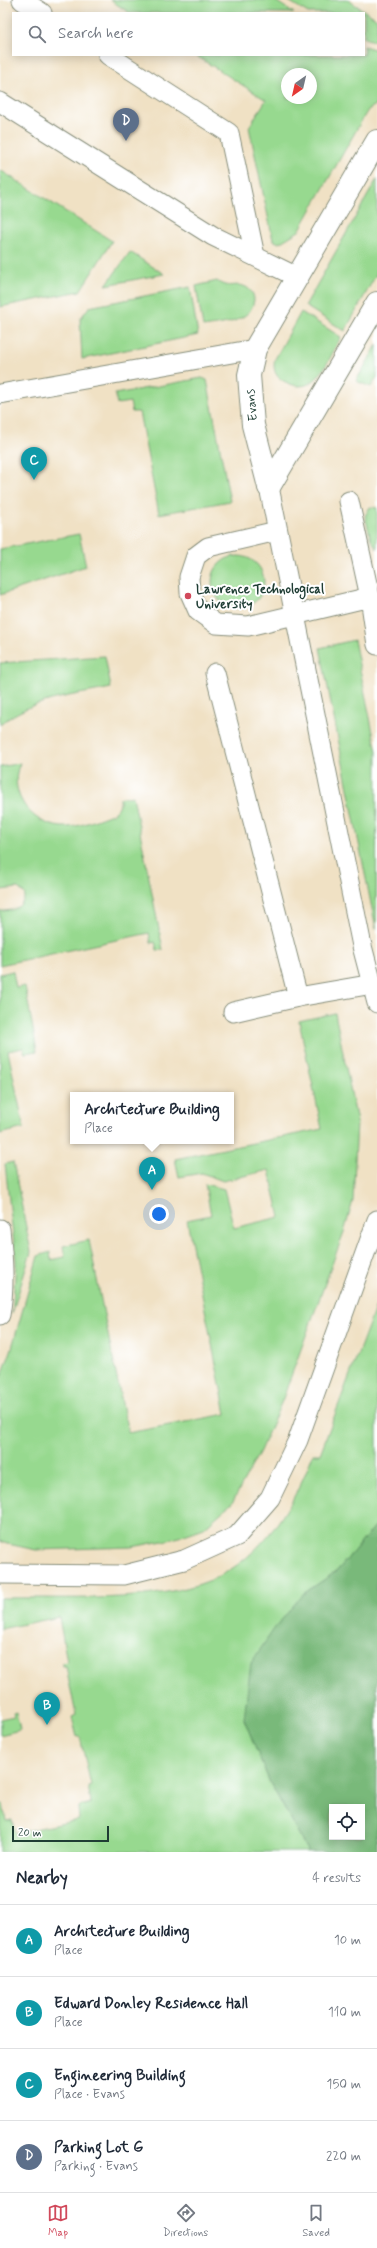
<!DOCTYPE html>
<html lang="en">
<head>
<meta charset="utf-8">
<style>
	:root { --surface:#fff; --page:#f2f2f3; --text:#1f2937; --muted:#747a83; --line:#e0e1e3; --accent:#d1495b }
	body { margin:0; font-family:Mynerve,sans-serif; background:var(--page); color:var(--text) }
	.controls { position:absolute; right:12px; bottom:12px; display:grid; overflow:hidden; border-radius:0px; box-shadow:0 2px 10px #0003 }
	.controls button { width:36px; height:36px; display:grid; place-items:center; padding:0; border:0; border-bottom:1px solid var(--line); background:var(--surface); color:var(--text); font:20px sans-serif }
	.compass { position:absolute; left:281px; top:68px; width:36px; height:36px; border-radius:50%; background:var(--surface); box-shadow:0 2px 10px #0003; rotate:214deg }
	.scale { position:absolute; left:12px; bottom:10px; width:97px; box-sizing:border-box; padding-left:4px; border:2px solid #1f3d34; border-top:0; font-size:11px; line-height:14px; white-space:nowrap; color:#1f3d34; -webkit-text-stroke:3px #fff; paint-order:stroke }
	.you { position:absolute; left:159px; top:1214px; width:14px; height:14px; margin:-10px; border:3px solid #fff; border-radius:50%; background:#1a73e8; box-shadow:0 0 0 6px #1a73e833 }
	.badge { display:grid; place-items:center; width:26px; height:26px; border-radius:50%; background:var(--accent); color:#fff; font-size:13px; font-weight:700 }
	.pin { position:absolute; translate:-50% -33px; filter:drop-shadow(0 1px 2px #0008) }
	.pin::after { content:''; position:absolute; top:21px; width:14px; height:12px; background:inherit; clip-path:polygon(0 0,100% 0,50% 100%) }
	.popup { position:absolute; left:70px; top:1092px; width:164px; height:52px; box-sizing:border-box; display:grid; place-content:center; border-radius:0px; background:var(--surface); filter:drop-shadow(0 1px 3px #0005); font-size:13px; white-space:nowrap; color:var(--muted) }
	.popup b { font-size:15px; color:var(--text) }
	.popup::after { content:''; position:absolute; left:50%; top:100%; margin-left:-8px; border:8px solid transparent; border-top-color:var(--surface) }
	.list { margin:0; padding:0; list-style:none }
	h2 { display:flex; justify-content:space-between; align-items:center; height:52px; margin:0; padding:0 16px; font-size:17px }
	h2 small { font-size:13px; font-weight:400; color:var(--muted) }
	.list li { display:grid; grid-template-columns:26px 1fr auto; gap:12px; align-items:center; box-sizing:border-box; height:72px; padding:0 16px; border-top:1px solid var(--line) }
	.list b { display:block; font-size:15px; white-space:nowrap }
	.list p { margin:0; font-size:13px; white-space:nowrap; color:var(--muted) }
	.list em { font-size:13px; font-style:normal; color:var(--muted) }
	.icon { flex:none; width:22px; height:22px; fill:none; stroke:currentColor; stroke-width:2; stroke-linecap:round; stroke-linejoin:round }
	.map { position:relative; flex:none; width:377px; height:1852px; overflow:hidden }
	.search { position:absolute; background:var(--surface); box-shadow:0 2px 10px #0003; left:12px; right:12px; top:12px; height:44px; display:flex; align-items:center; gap:10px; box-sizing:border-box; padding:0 14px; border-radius:0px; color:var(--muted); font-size:15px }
	.sheet { height:340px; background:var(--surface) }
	nav { display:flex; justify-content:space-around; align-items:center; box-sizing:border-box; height:56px; border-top:1px solid var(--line); background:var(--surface); font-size:11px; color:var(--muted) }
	nav a { display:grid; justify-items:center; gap:2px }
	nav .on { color:var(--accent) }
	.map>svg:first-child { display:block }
	.green { fill:#97d98f; stroke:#5b8b62; fill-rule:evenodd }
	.forest { fill:#79b97a; stroke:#4c7b57; fill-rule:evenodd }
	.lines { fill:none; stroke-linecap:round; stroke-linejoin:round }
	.service-casing { stroke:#888f7c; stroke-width:21 }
	.minor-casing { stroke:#888f7c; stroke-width:24 }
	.service { stroke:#fff; stroke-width:19 }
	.minor { stroke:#fff; stroke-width:22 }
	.poi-dot { fill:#d1495b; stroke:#fff; stroke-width:1.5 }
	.labels { text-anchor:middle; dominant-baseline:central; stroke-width:4; stroke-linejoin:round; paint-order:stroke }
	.street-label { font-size:13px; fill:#1f3d34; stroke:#fff }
	.poi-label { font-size:13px; font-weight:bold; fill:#1f3d34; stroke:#fff; text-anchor:start }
</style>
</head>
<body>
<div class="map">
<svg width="377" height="1852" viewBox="0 0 377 1852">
	<rect width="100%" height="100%" fill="#fff"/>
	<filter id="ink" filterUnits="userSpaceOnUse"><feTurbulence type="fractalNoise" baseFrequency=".025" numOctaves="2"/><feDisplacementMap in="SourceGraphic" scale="8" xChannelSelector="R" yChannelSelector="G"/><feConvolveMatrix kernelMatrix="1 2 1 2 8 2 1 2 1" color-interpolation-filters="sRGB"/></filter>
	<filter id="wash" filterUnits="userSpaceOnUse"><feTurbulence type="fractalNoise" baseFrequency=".012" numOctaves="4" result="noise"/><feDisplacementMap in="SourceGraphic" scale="16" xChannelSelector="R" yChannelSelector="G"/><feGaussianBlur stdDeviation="0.9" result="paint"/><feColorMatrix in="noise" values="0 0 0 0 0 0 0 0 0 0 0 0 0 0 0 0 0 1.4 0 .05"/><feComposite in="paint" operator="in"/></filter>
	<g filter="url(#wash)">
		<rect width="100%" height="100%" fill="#f0e1c4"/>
		<g class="green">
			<path d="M110 0H274L294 13H130Z"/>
			<path d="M287 0H348L377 19V42L364 38V13H308Z"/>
			<path d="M364 46 377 50V104L368 110 362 120 299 231 279 243 273 240 249 127 266 100 195 55H364ZM287 74H311V98H287Z"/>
			<path d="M0 170 112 241 80 291 0 307Z"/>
			<path d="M377 179V273L345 331 305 306Z"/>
			<path d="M130 252 164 274 106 285Z"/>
			<path d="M217 281C228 290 236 282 246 287 251 290 254 294 254 300 251 323 221 324 203 327L196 286Z"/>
			<path d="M190 287 198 335 82 359 80 319 89 307Z"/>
			<path d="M301 312 341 337C327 361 316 401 282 380 274 375 273 367 275 359Z"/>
			<path d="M377 345V377L371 387 356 381Z"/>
			<path d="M202 378 207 380 230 501 159 514 139 412H132L130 402 117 404 115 394Z"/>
			<path d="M370 507 377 508V549L371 539 365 516Z"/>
			<path d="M79 534 86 566 0 595V549Z"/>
			<circle cx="238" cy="582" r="26"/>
			<path d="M354 640 377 752 376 929 320 648Z"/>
			<path d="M105 656 111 688C73 696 30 699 0 725V663Z"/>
			<path d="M20 763C6 794 34 829 68 827 83 826 98 819 112 814 118 809 121 806 120 798L133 796 163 950H157L155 942 151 943 149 933 0 965V911C13 911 23 908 25 894L18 888 0 890V767Z"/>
			<path d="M13 971 16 988 25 986 37 1051 25 1053 23 1048 8 1051 24 1128 0 1134V974Z"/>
			<path d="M335 1013 357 1122 353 1201 345 1229 282 1401 260 1451 232 1503 204 1528 173 1539 132 1547 36 1550 8 1544 0 1541V1380L11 1351 38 1256 50 1252 51 1260 65 1257 63 1246 89 1240 128 1433 226 1414 187 1220 211 1215 205 1184 224 1189 234 1228 280 1217 269 1170 223 1181 202 1173 179 1177 175 1159 322 1129 299 1021Z"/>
			<path d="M13 1162 31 1252 12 1314 16 1262 5 1164Z"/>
			<path d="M377 1303V1524L337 1571 303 1594 244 1719 270 1783 309 1852H0V1804H3L6 1821 12 1820 15 1833 79 1820 78 1807 91 1803 88 1786 91 1785 80 1737H77L72 1717 76 1715 66 1666H62V1663L67 1662 59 1617 0 1629V1598C64 1597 152 1604 211 1580 262 1558 295 1504 313 1454H320Z"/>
			<path d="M16 1712 20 1730 0 1735V1719L14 1716 13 1713Z"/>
		</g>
		<path class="forest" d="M377 1524V1852H309L270 1783 244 1719 251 1663 274 1629 303 1594 337 1571ZM332 1807H362V1837H332Z"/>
	</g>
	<g filter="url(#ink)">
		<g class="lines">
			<defs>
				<g id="service">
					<path d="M22 0 42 13"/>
					<path d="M108 55 229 133 255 256"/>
					<path d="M0 102 213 236 297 277"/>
					<path d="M0 394 255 349"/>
					<path d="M269 487 362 946 377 1003"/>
					<path d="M349 501 370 597 377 645"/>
					<path d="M277 531 208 547 196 556 189 577 190 593 198 611 216 624 248 626 370 597"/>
					<path d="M215 673 298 997 373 984"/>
					<path d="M233 1012 298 997"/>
					<path d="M0 1229C3 1258 5 1286 0 1315"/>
					<path d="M0 1574 124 1575 184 1560 237 1536 270 1498 298 1440 377 1220"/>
				</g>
				<g id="minor">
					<path d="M269 487 253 425 249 375 255 349 377 141"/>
					<path d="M269 487 377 303"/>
				</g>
			</defs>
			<use href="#service" class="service-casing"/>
			<use href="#minor" class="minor-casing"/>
			<use href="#service" class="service"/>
			<use href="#minor" class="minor"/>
		</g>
	</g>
	<circle class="poi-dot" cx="188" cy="596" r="4"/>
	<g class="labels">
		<g class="street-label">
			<text transform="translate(252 405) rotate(-95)">Evans</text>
		</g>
		<g class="poi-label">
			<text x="196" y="589">Lawrence Technological<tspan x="196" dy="15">University</tspan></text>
		</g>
	</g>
</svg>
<div class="controls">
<button><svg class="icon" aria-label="locate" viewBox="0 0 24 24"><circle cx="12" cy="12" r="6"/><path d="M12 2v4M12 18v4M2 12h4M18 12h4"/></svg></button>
</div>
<svg class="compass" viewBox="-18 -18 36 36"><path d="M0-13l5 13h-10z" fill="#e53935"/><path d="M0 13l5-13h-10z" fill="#747a83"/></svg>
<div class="scale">20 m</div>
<div class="you"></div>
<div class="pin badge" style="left:152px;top:1190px;background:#0f9aa8">A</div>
<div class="popup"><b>Architecture Building</b>Place</div>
<div class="pin badge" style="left:47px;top:1725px;background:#0f9aa8">B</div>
<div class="pin badge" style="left:34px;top:480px;background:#0f9aa8">C</div>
<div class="pin badge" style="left:126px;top:141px;background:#5c6f8a">D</div>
<div class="search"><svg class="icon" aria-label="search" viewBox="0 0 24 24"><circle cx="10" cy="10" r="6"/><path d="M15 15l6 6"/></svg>Search here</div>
</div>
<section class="sheet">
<h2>Nearby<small>4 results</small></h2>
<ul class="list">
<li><span class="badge" style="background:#0f9aa8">A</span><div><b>Architecture Building</b><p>Place</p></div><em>10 m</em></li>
<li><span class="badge" style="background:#0f9aa8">B</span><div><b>Edward Donley Residence Hall</b><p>Place</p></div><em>110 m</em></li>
<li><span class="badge" style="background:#0f9aa8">C</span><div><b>Engineering Building</b><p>Place · Evans</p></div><em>150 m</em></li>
<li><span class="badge" style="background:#5c6f8a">D</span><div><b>Parking Lot G</b><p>Parking · Evans</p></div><em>220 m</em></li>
</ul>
</section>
<nav>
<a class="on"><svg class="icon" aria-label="map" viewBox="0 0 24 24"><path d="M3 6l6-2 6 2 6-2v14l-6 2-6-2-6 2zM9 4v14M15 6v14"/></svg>Map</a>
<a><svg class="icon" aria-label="directions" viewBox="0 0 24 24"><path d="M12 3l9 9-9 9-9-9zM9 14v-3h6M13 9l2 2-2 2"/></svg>Directions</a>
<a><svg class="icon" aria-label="saved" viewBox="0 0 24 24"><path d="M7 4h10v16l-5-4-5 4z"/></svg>Saved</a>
</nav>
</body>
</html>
